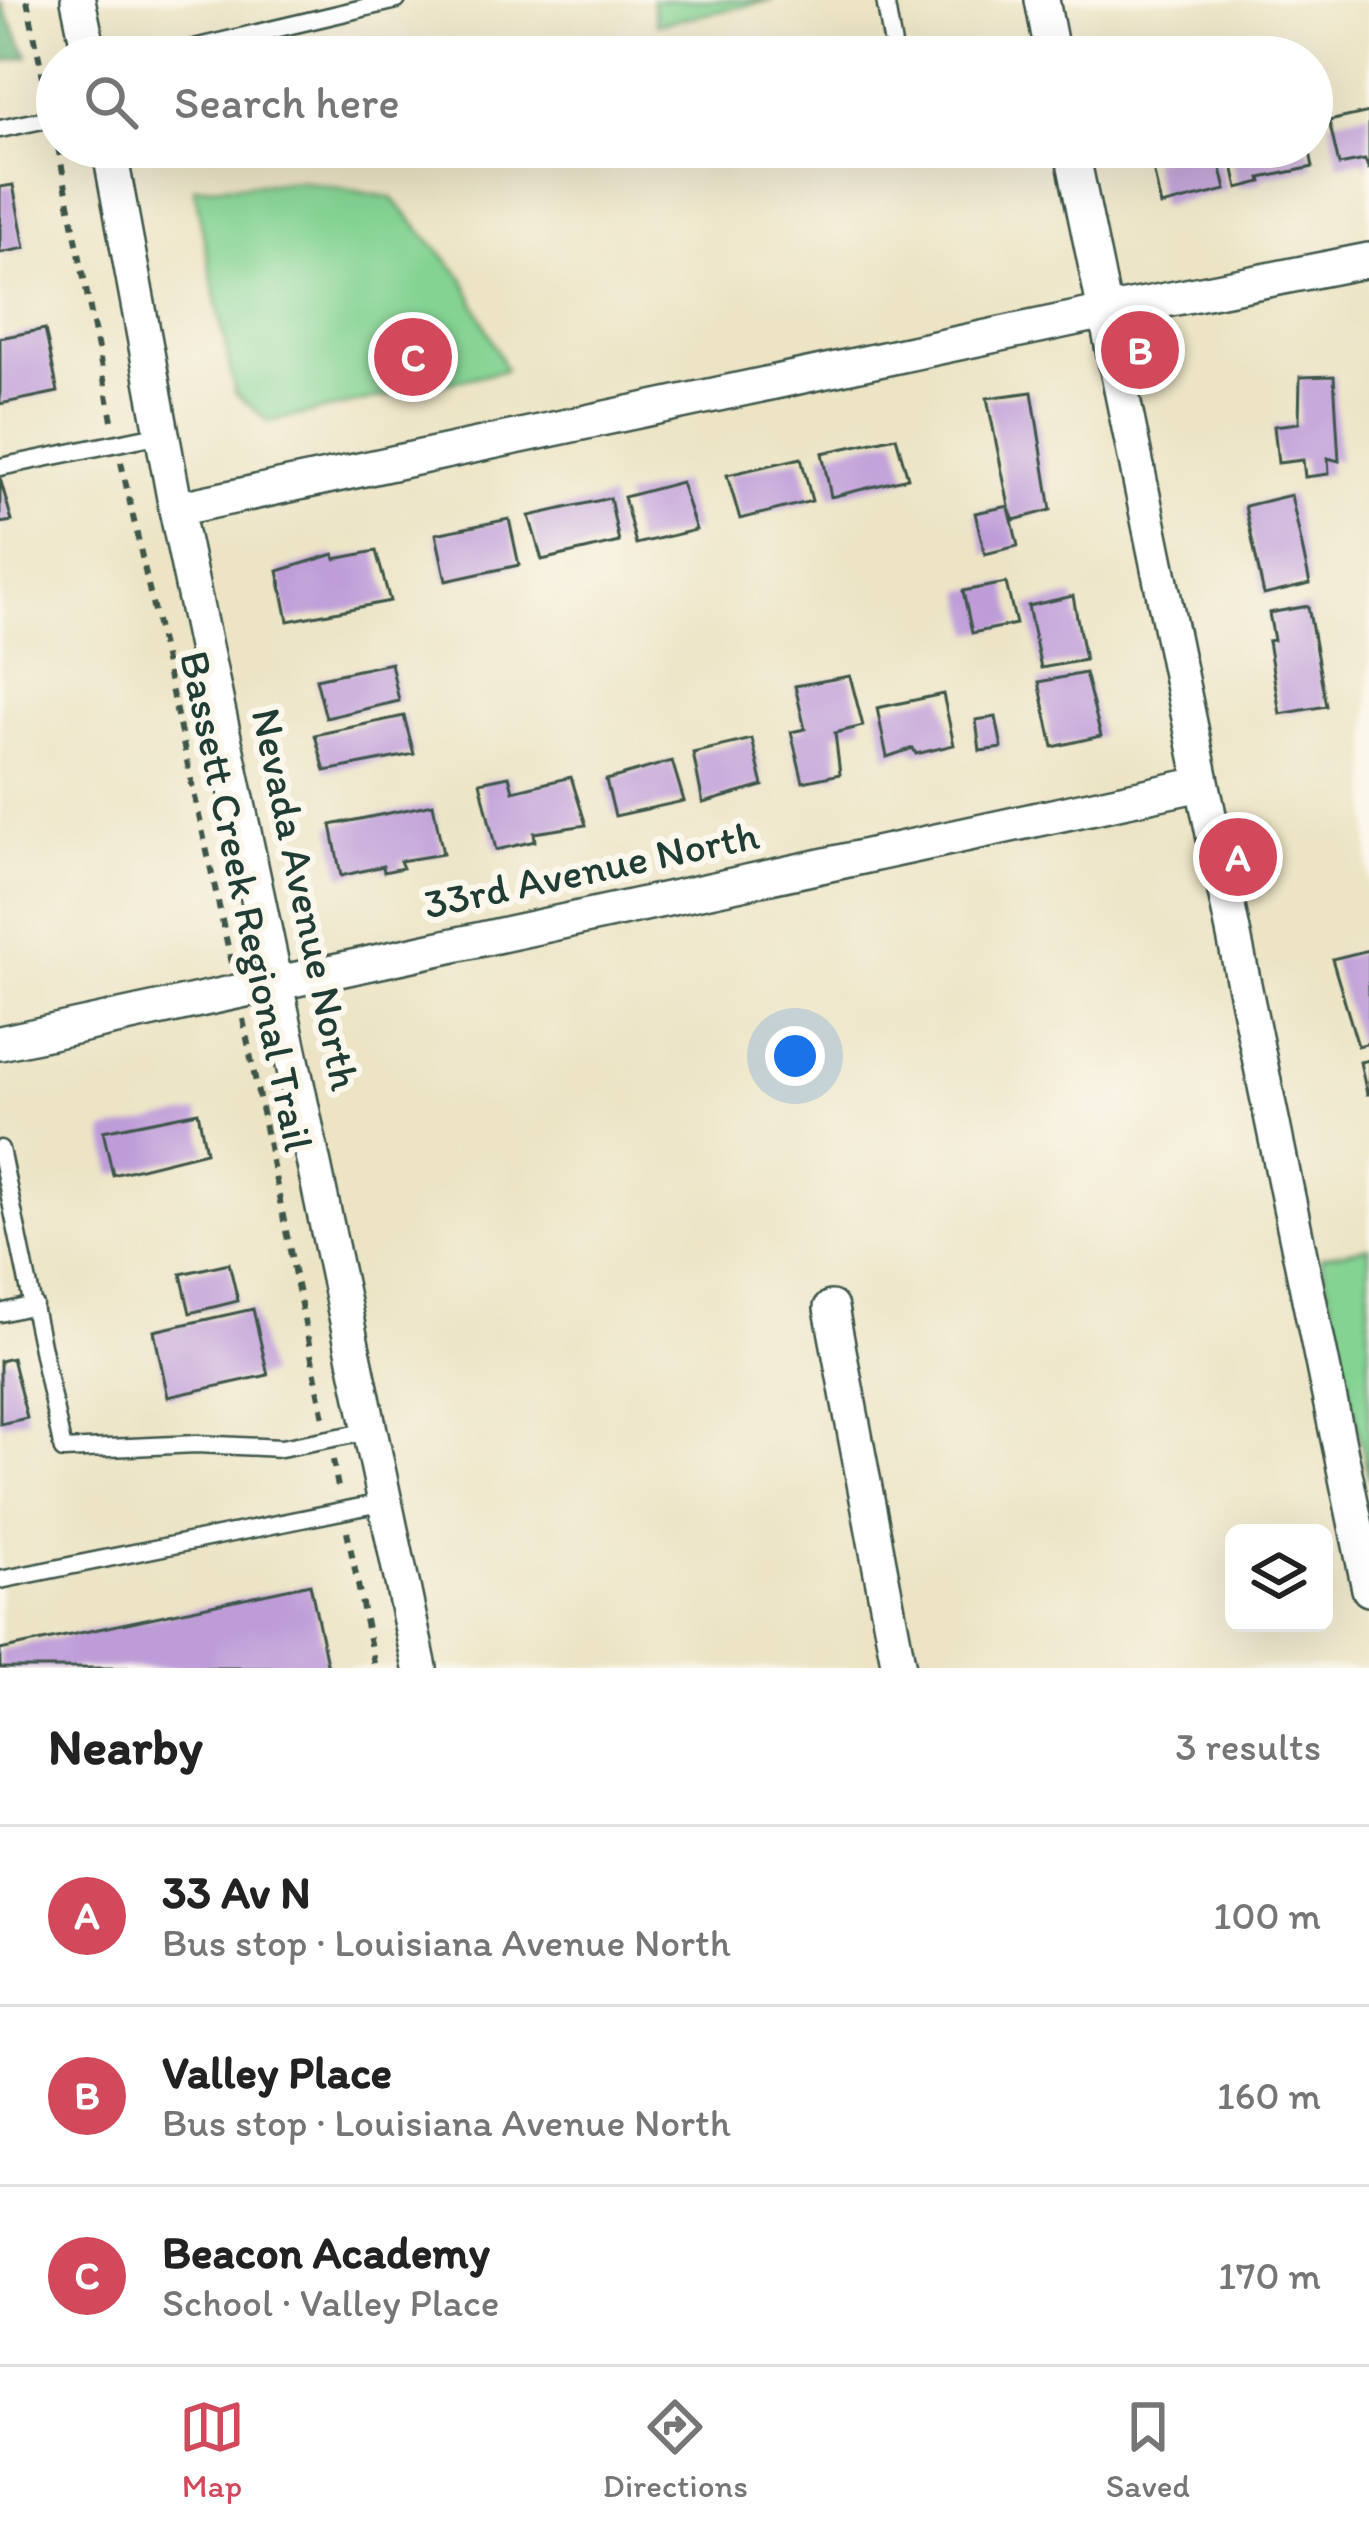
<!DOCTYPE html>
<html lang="en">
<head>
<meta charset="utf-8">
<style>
	:root { --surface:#fff; --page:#f6f6f6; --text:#222; --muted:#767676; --line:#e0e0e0; --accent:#d1495b }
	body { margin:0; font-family:Itim,sans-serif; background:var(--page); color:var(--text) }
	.controls { position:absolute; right:36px; bottom:36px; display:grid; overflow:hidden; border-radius:18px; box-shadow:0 12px 48px #0002 }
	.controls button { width:108px; height:108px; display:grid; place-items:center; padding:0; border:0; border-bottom:3px solid var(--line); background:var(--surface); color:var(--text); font:60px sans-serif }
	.you { position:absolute; left:795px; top:1056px; width:42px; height:42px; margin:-30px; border:9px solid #fff; border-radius:50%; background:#1a73e8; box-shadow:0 0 0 18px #1a73e833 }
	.badge { display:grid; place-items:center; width:78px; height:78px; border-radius:50%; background:var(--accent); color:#fff; font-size:39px; font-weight:700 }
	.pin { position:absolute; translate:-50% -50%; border:6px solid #fff; box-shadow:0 3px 12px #0006 }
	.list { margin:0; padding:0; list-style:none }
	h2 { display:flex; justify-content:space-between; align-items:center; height:156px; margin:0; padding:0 48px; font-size:51px }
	h2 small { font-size:39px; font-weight:400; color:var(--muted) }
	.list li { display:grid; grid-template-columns:78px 1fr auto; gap:36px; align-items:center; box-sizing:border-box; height:180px; padding:0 48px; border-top:3px solid var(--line) }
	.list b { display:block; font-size:45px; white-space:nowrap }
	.list p { margin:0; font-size:39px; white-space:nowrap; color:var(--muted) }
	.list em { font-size:39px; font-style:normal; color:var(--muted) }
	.icon { flex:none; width:66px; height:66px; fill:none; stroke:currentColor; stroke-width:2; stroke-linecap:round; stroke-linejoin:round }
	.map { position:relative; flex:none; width:1369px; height:1668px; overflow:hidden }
	.search { position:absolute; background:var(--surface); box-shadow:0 12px 48px #0002; left:36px; right:36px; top:36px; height:132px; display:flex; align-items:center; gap:30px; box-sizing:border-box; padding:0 42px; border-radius:66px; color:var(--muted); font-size:45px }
	.sheet { height:696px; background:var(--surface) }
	nav { display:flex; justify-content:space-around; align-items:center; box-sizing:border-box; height:168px; border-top:3px solid var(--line); background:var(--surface); font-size:33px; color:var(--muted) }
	nav a { display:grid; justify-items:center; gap:6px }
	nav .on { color:var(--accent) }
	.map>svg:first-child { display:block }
	.green { fill:#84d393; stroke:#528864; stroke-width:3 }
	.forest { fill:#6bb57d; stroke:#457958; stroke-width:3 }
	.building { fill:#be9cd8 }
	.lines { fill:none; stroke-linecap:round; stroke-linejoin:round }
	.lane-casing { stroke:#3e564a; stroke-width:21 }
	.street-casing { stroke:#3e564a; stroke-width:38 }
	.path { stroke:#3e564a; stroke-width:6; stroke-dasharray:9 9; stroke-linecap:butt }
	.lane { stroke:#fff; stroke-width:16 }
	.street { stroke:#fff; stroke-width:33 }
	.labels { text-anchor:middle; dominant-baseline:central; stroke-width:12; stroke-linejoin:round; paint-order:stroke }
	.street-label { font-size:42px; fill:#1f3d34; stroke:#fbf7ec }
</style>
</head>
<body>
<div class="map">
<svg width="1369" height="1668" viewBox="0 0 1369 1668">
	<rect width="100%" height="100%" fill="#fbf7ec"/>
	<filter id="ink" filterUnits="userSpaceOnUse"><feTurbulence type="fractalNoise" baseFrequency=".00833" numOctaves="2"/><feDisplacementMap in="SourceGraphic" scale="24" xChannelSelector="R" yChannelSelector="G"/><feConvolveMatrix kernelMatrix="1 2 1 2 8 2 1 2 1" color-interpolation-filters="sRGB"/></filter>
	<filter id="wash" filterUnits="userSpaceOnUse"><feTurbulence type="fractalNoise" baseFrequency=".004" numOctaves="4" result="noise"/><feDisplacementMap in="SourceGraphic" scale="48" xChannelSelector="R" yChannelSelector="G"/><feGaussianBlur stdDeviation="2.7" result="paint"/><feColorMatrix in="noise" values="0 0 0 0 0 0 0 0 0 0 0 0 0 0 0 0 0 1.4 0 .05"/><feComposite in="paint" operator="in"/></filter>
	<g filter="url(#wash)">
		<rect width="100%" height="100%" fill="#ece4c5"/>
		<g class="green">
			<path d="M652 0H773L657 24Z"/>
			<path d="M303 181 392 198 463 278 506 370 269 422 235 393 194 188Z"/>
			<path d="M1369 1247V1479L1321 1257Z"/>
		</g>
		<path class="forest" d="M0 1 28 56 0 62Z"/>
		<g id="blocks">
			<g class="building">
				<path d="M1369 112V170L1365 160 1339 165 1329 121Z"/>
				<path d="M1216 147 1226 190 1161 206 1151 159Z"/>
				<path d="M1229 147H1309L1313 167 1261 178 1262 182 1238 188Z"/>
				<path d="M13 185 25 248 0 253V187Z"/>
				<path d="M45 329 58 392 0 404V338Z"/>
				<path d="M1334 376 1339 461 1328 458 1329 474 1305 477 1303 460 1278 463 1274 426 1299 423 1300 377Z"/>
				<path d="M1032 392 1051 510 1014 520 1009 508 1018 546 985 554 975 513 1009 506 987 398Z"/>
				<path d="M896 437 908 478 831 497 822 453Z"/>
				<path d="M801 458 812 501 740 519 727 475Z"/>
				<path d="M0 478 12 521 0 523Z"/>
				<path d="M681 482 696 530 636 544 624 497Z"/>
				<path d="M1291 495 1310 584 1264 595 1245 506Z"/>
				<path d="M610 498 619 542 542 560 529 516Z"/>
				<path d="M509 519 519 565 446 581 436 534Z"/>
				<path d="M376 551 390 601 288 621 278 571 334 554 335 559Z"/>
				<path d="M1006 583 1016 624 972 633 963 591Z"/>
				<path d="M1073 596 1085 660 1041 668 1028 606Z"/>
				<path d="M1308 606 1326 706 1280 714 1268 641 1274 640 1269 613Z"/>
				<path d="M391 663 399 701 326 718 316 679Z"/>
				<path d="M1085 673 1101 736 1053 747 1039 682Z"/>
				<path d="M850 676 863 726 835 733 840 774 803 782 791 732 805 729 795 686Z"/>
				<path d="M943 694 954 745 916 754 913 748 887 757 877 708Z"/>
				<path d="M404 716 414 754 325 771 315 735Z"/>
				<path d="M996 717 1002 748 980 751 976 720Z"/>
				<path d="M752 739 763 786 703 803 693 753Z"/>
				<path d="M672 761 684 801 615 816 606 780Z"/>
				<path d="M509 776 513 791 571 777 586 825 534 833 535 841 496 850 480 782Z"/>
				<path d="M433 804 443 854 400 861 403 868 384 872 383 866 341 876 331 825Z"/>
				<path d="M1369 950V1043L1358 1046 1332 959Z"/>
				<path d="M1369 1060V1094H1367L1360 1062Z"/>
				<path d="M198 1112 206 1152 113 1175 103 1131Z"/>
				<path d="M229 1263 238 1301 190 1313 181 1274Z"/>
				<path d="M253 1309 268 1375 168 1397 154 1331Z"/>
				<path d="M12 1358 27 1418 0 1424V1361Z"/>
				<path d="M310 1584 328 1668H0V1650Z"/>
			</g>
		</g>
	</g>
	<g filter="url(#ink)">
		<use href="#blocks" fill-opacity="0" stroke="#3e564a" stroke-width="3"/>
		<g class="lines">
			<defs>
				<g id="lane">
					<path d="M885 0 895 57"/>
					<path d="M156 57 397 0"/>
					<path d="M0 129 57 117"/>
					<path d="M0 467 162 434"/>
					<path d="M0 1149 63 1450 197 1444 281 1448 371 1431"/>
					<path d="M0 1313 34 1305"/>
					<path d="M0 1580 386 1502"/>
				</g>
				<g id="street">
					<path d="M78 0 90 57"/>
					<path d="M1042 0 1053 57"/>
					<path d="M109 147 176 509 420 1668"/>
					<path d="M1071 147 1369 1589"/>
					<path d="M176 509 1105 312 1369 260"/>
					<path d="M0 1043 1201 784"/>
					<path d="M831 1308 899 1668"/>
				</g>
			</defs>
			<use href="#lane" class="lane-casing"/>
			<use href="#street" class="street-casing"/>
			<g class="path">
				<path d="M27 0 47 96"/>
				<path d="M58 147 112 420"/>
				<path d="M121 462 232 965"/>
				<path d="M243 1019 324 1418"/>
				<path d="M333 1460 338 1488"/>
				<path d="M347 1531 375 1668"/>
			</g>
			<use href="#lane" class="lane"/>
			<use href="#street" class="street"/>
		</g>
	</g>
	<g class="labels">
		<g class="street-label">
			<text transform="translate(591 869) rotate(-12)">33rd Avenue North</text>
			<text transform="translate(306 899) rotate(78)">Nevada Avenue North</text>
			<text transform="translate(247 901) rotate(78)">Bassett Creek Regional Trail</text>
		</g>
	</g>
</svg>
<div class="controls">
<button><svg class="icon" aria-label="layers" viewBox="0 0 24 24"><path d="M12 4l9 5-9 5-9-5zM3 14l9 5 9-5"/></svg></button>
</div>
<div class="you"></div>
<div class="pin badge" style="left:1238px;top:857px">A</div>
<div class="pin badge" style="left:1140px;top:350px">B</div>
<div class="pin badge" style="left:413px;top:357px">C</div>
<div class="search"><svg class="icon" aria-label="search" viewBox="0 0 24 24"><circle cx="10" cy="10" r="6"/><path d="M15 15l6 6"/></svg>Search here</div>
</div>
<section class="sheet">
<h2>Nearby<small>3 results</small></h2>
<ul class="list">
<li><span class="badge">A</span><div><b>33 Av N</b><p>Bus stop · Louisiana Avenue North</p></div><em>100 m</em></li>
<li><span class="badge">B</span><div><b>Valley Place</b><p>Bus stop · Louisiana Avenue North</p></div><em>160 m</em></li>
<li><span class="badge">C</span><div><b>Beacon Academy</b><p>School · Valley Place</p></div><em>170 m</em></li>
</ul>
</section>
<nav>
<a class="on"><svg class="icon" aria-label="map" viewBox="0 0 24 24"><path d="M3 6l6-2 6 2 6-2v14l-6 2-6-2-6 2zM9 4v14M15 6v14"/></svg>Map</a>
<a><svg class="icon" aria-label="directions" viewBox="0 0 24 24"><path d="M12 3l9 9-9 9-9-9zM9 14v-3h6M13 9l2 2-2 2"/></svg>Directions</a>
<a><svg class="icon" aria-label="saved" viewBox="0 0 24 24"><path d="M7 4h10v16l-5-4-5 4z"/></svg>Saved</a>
</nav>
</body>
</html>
